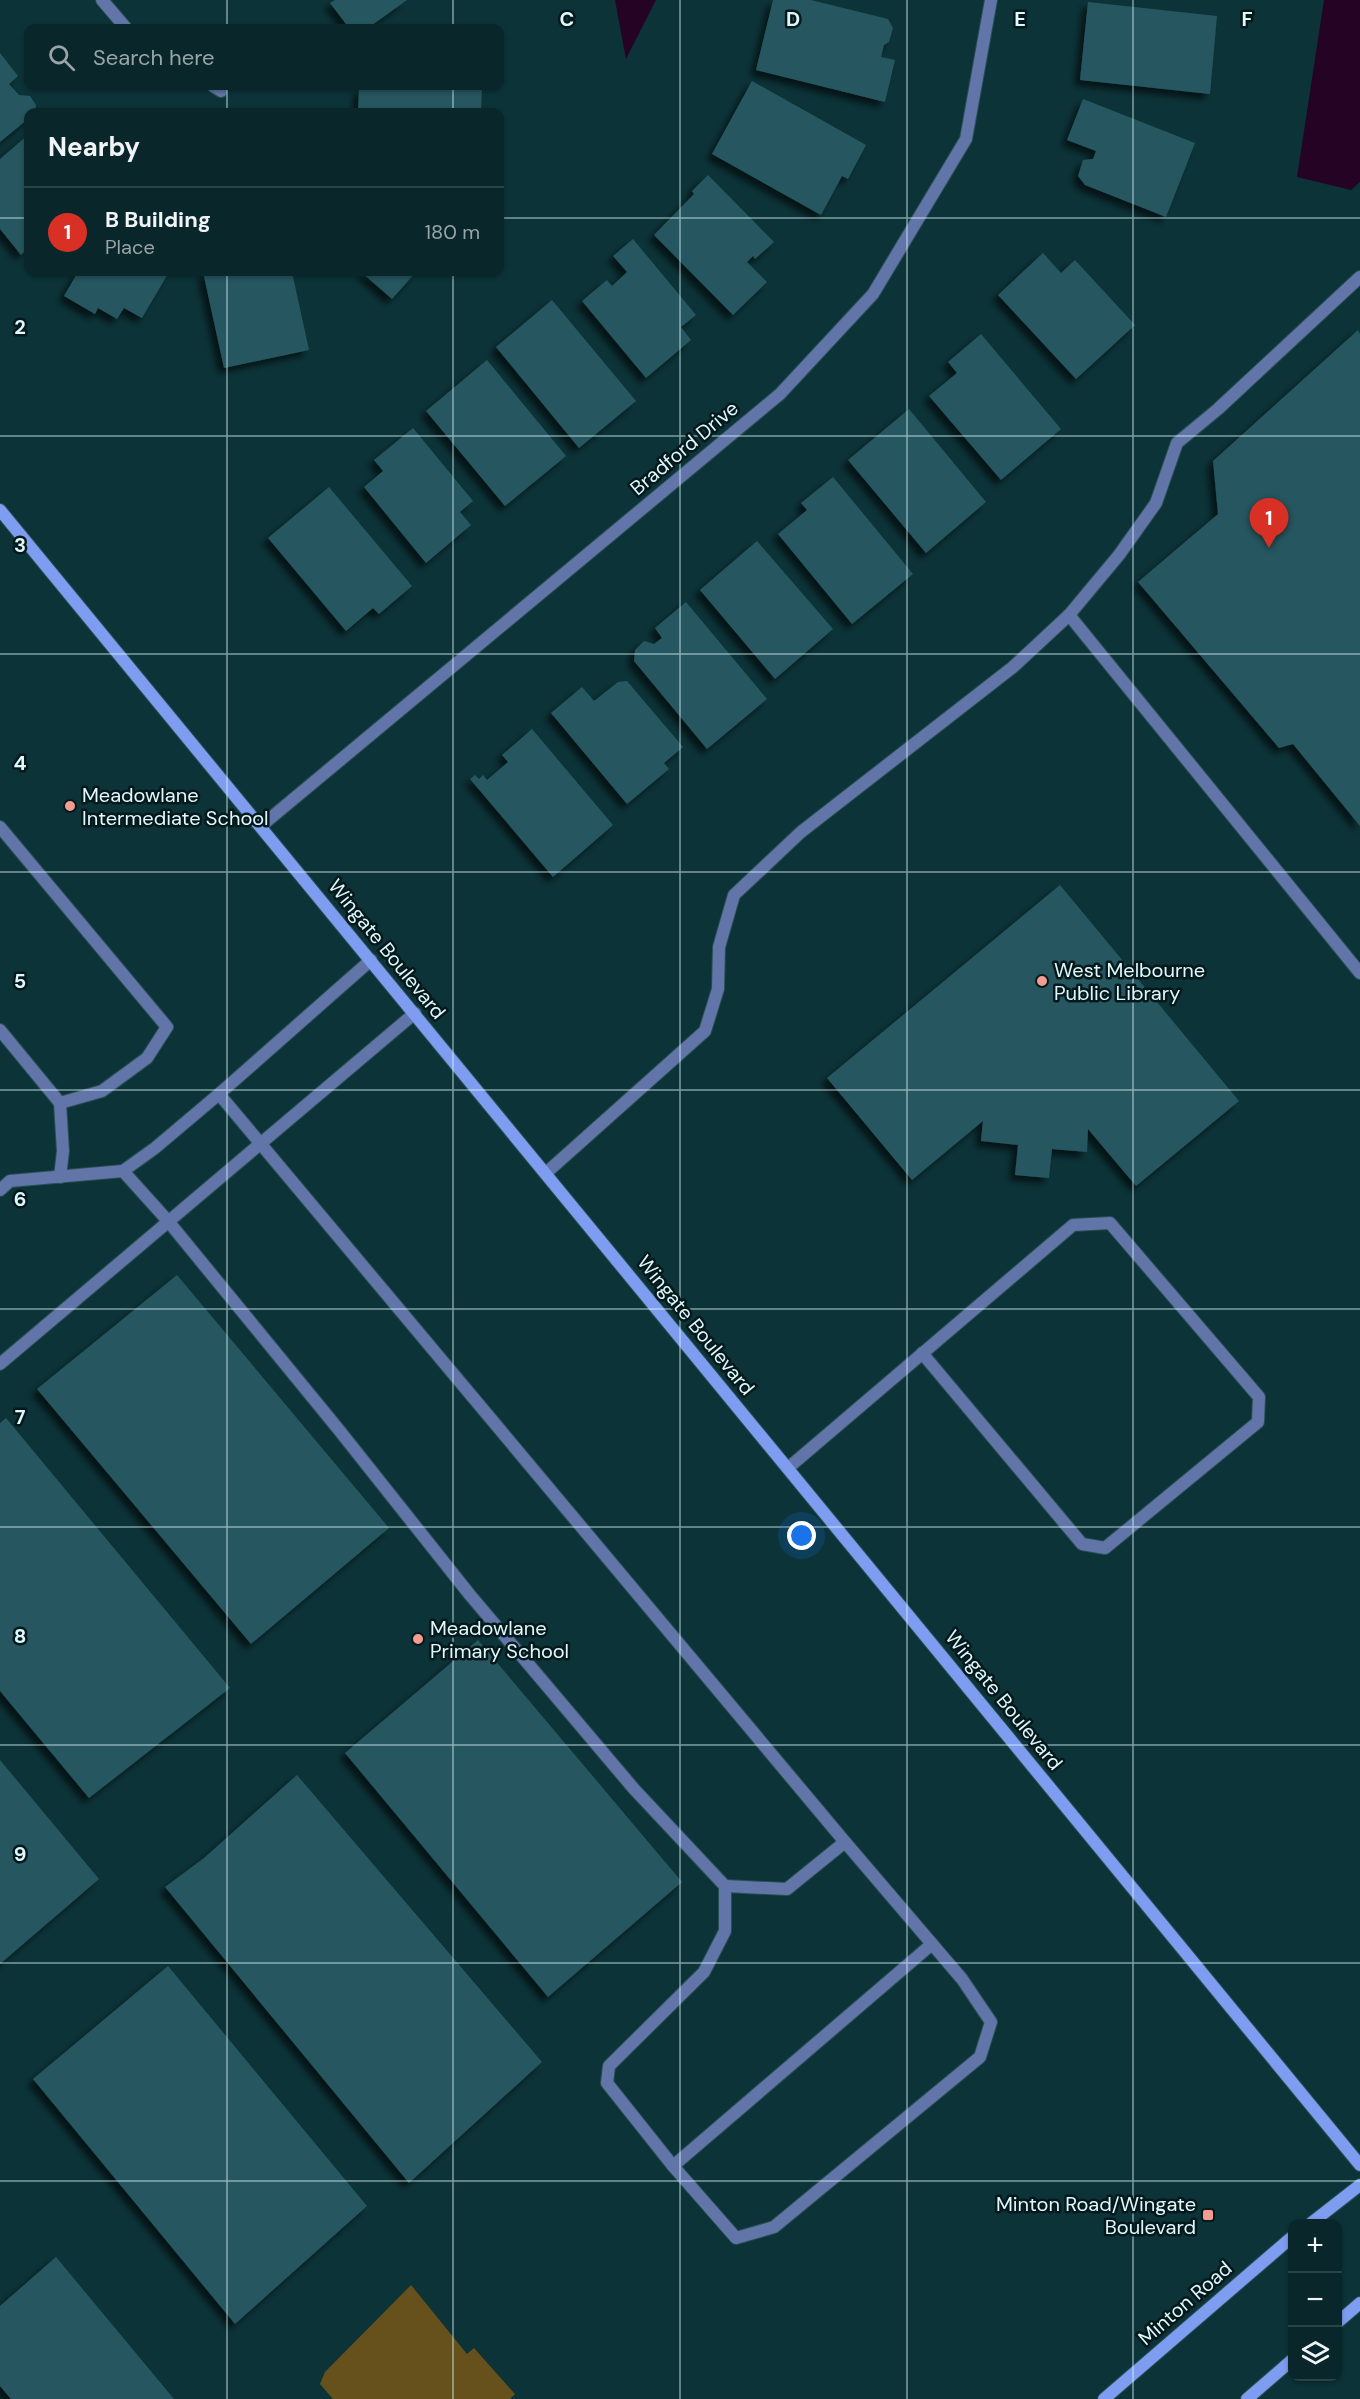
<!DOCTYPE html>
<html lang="en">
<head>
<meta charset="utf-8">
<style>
	:root { --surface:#09262a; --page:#173236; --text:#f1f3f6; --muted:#99a5a8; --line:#294347; --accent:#d93025 }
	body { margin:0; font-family:"DM Sans",sans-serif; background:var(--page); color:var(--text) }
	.controls { position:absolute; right:18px; bottom:18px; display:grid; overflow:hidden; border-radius:12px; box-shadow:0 2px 4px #0004 }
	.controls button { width:54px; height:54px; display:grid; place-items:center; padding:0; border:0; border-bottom:2px solid var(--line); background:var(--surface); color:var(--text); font:30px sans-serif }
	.you { position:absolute; left:802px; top:1536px; width:21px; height:21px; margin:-15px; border:4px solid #fff; border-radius:50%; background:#1a73e8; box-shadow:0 0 0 9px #1a73e833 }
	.badge { display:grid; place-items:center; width:39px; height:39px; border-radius:50%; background:var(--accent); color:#fff; font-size:20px; font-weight:700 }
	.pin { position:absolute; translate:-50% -50px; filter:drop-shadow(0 2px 3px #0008) }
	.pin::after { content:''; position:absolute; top:32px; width:21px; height:18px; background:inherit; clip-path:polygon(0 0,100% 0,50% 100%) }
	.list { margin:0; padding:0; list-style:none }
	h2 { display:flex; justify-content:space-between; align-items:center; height:78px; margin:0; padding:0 24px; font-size:26px }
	h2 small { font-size:20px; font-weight:400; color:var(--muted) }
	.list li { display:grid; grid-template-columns:39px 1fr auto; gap:18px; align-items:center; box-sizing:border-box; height:90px; padding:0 24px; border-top:2px solid var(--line) }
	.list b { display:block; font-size:22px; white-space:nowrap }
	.list p { margin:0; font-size:20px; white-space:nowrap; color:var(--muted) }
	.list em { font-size:20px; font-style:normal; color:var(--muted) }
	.icon { flex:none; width:33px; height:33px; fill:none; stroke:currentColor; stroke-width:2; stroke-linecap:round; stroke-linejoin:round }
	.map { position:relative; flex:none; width:1360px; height:2399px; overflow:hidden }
	.search { position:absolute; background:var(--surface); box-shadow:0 2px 4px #0004; left:24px; top:24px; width:480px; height:66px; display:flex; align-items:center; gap:15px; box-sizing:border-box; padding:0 21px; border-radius:12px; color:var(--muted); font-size:22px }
	.panel { position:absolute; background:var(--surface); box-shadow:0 2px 4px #0004; left:24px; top:108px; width:480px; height:168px; border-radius:12px }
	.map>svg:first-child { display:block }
	.green { fill:#66511c }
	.water { fill:#250325 }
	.building { fill:#26575e; filter:url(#shadow) }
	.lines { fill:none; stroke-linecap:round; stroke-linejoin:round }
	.lane-casing { stroke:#294f53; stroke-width:14 }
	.street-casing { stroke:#294f53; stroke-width:14 }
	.secondary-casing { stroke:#294f53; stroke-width:14 }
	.lane { stroke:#6175a9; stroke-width:12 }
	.street { stroke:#6175a9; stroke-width:12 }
	.secondary { stroke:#7e9cf0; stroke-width:12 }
	.grid { fill:none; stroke:#def8fc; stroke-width:1.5; stroke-opacity:0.55 }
	.poi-dot { fill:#f59c90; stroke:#05191c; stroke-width:2 }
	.labels { text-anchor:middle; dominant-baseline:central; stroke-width:5; stroke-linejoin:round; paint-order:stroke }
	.street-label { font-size:20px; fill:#def8fc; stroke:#05191c }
	.poi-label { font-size:20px; fill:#def8fc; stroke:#05191c; text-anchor:start }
	.grid-label { font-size:20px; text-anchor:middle; font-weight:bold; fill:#def8fc; stroke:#05191c; stroke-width:5; stroke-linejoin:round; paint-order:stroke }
</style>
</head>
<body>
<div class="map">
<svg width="1360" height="2399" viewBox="0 0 1360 2399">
	<defs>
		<filter id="shadow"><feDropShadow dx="-5.5" dy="5.5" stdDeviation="3" flood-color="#0009"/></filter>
	</defs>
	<rect width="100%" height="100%" fill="#0c3338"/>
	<path class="green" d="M411 2285 467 2354 474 2348 515 2394 510 2399H333L320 2384 325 2372Z"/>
	<g class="water">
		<path d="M615 0H656L626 59Z"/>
		<path d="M1324 0H1360V182L1351 190 1297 177Z"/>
	</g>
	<g class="building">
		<path d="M335 0H407L368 28H349L330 3Z"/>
		<path d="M773 0H811L888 19 893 28 889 42 884 45 881 57 895 60 885 102 756 70Z"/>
		<path d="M1088 2 1217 16 1210 94 1080 80Z"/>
		<path d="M0 53 18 76 9 84 19 95 30 96 36 105 35 112H28V119L0 142Z"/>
		<path d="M752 81 866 145 848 179 842 176 821 215 712 154Z"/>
		<path d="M386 86H482L481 112H358L359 89 386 90Z"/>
		<path d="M1083 99 1195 143 1166 217 1085 185 1078 176 1083 160 1093 159 1096 151 1067 140Z"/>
		<path d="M28 135V248L21 255 0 229V159Z"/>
		<path d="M708 175 774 242 755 259 753 256 747 262 767 282 733 315 654 235 694 194 692 191Z"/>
		<path d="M633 239 696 315 681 327 691 340 646 378 582 301 607 280 612 286 627 272 613 256Z"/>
		<path d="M1043 253 1061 273 1075 260 1135 325 1076 379 998 295Z"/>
		<path d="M78 272H169L142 318 124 308 117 319 98 308 95 314 64 296Z"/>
		<path d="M203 272H292L309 350 224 368Z"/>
		<path d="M361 272H416L392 299Z"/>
		<path d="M552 300 636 401 579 448 496 347Z"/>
		<path d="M1358 330 1360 334V826L1293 744 1279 748 1138 582 1218 514 1213 461Z"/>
		<path d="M981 334 1061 429 1001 480 929 396 957 373 948 362Z"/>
		<path d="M487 360 566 456 505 506 426 411Z"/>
		<path d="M909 409 986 502 926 553 848 460Z"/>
		<path d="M413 428 473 501 460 512 471 525 426 563 364 487 383 471 374 460Z"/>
		<path d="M833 477 913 574 852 624 778 534 807 510 801 503Z"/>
		<path d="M329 487 412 586 379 614 373 608 346 631 268 538Z"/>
		<path d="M757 541 833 629 775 679 700 590Z"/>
		<path d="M686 602 767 699 707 749 634 661 635 650 644 641 654 644 662 638 655 628Z"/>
		<path d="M627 681 683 747 664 763 669 769 627 804 551 713 582 687 594 701 618 682Z"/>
		<path d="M532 729 613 825 553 877 470 779 475 775 479 779 483 775 487 780 508 762 502 755Z"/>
		<path d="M1060 885 1239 1101 1136 1186 1088 1129 1087 1152 1052 1149 1049 1178 1015 1175 1018 1145 981 1141 983 1121 912 1180 827 1078Z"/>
		<path d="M177 1275 389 1528 251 1644 37 1389Z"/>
		<path d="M6 1418 230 1688 89 1798 0 1691V1423Z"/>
		<path d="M478 1640 682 1882 548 1997 345 1753Z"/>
		<path d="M0 1760 99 1879 0 1964Z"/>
		<path d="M297 1775 542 2062 409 2183 165 1887 204 1858Z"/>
		<path d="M168 1966 367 2206 235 2324 33 2079Z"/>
		<path d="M56 2257 174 2399H11L0 2386V2306Z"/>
	</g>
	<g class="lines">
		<defs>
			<g id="lane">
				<path d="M1069 615 1360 973"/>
				<path d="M0 827 167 1027 147 1058 102 1091 60 1103"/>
				<path d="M0 1030 60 1103 63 1151 60 1177"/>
				<path d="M123 1171 168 1221 339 1430 470 1595 634 1789 725 1886V1931L704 1972 609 2066 607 2083 673 2166 736 2238 774 2227 980 2057 991 2022 962 1979 845 1842 219 1094"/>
				<path d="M546 1173 705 1031 718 989 719 947 734 895 801 832 1013 667 1069 615 1119 555 1156 503 1177 443 1218 409 1360 277"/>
				<path d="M0 1190 10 1181 123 1171 155 1148 219 1094 371 960"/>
				<path d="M0 1364 415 1013"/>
				<path d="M788 1468 1073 1225 1110 1223 1259 1397 1258 1422 1105 1548 1082 1544 922 1353"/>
				<path d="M725 1886 787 1889 845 1842"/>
				<path d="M673 2166 932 1944"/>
			</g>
			<g id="street">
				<path d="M102 0 126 28"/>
				<path d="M213 86 221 91"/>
				<path d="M261 826 780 394 873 294 966 139 991 0"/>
			</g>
			<g id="secondary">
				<path d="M0 510 1360 2165"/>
				<path d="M1310 2224 1360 2185"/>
				<path d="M1338 2322 1360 2303"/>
				<path d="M1104 2399 1292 2237"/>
				<path d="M1247 2399 1292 2360"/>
			</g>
		</defs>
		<use href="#lane" class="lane-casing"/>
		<use href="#street" class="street-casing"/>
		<use href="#secondary" class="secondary-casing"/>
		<use href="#lane" class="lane"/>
		<use href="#street" class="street"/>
		<use href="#secondary" class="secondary"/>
	</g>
	<path class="grid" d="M227 0V28M453 0V28M680 0V2399M907 0V2399M1133 0V2399M227 86V112M453 86V112M0 218H28M500 218H1360M227 272V2399M453 272V2399M0 436H1360M0 654H1360M0 872H1360M0 1090H1360M0 1309H1360M0 1527H1360M0 1745H1360M0 1963H1360M0 2181H1360"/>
	<g class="poi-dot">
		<circle cx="70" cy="806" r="6"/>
		<circle cx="1042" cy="981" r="6"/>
		<circle cx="418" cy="1639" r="6"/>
		<rect x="1202" y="2209" width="12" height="12" rx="3"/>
	</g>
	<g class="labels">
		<g class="street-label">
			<text transform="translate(684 448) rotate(-40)">Bradford Drive</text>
			<text transform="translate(387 949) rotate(51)">Wingate Boulevard</text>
			<text transform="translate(696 1325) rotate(51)">Wingate Boulevard</text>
			<text transform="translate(1004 1700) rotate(51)">Wingate Boulevard</text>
			<text transform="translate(1185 2303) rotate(-41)">Minton Road</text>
		</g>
		<g class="poi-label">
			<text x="82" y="795">Meadowlane<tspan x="82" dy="23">Intermediate School</tspan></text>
			<text x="1054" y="970">West Melbourne<tspan x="1054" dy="23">Public Library</tspan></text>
			<text x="430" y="1628">Meadowlane<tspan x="430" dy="23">Primary School</tspan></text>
			<text x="1196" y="2204" text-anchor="end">Minton Road/Wingate<tspan x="1196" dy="23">Boulevard</tspan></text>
		</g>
	</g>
	<g class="grid-label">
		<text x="567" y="26">C</text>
		<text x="793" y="26">D</text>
		<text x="1020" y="26">E</text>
		<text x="1247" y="26">F</text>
		<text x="20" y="334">2</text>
		<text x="20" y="552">3</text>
		<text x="20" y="770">4</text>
		<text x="20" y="988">5</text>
		<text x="20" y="1206">6</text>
		<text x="20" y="1424">7</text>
		<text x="20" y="1643">8</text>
		<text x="20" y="1861">9</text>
	</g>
</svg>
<div class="controls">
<button>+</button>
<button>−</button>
<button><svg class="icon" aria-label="layers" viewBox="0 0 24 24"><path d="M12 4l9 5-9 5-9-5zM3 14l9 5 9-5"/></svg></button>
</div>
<div class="you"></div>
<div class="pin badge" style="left:1269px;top:548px">1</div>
<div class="search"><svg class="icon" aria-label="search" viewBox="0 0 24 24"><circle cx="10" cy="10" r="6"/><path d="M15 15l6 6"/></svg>Search here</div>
<section class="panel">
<h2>Nearby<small></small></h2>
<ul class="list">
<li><span class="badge">1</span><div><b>B Building</b><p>Place</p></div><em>180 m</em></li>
</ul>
</section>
</div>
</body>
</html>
